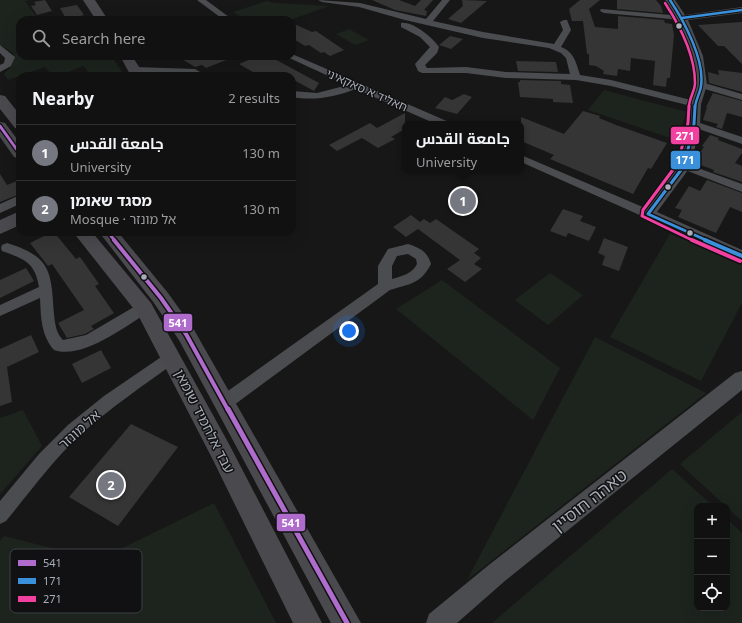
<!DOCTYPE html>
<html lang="en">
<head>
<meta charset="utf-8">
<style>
	:root { --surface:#111; --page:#1a1a1a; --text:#f1f3f6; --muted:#9c9d9f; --line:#303131; --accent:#757880 }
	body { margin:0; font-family:"Noto Sans",Cairo,"Noto Sans Hebrew",sans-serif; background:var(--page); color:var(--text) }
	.controls { position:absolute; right:12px; bottom:12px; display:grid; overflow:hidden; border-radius:8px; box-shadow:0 4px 16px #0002 }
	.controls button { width:36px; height:36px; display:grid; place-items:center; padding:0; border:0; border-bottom:1px solid var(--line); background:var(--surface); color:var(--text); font:20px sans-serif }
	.you { position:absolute; left:349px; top:331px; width:14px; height:14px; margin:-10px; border:3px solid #fff; border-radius:50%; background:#1a73e8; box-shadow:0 0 0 6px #1a73e833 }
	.badge { display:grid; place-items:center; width:26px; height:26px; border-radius:50%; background:var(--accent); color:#fff; font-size:13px; font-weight:700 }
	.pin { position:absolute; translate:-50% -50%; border:2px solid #fff; box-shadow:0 1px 4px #0006 }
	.popup { position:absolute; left:402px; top:121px; width:122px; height:52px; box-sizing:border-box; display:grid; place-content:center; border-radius:8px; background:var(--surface); filter:drop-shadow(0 1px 3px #0005); font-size:13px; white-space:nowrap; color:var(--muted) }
	.popup b { font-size:15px; color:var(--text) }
	.popup::after { content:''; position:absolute; left:50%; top:100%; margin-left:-8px; border:8px solid transparent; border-top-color:var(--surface) }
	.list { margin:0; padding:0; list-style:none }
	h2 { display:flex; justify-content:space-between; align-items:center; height:52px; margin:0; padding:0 16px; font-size:17px }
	h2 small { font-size:13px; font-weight:400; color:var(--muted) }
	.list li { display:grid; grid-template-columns:26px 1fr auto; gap:12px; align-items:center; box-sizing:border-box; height:56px; padding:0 16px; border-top:1px solid var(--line) }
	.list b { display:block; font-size:15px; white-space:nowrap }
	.list p { margin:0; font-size:13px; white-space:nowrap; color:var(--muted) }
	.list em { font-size:13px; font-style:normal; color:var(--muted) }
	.icon { flex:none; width:22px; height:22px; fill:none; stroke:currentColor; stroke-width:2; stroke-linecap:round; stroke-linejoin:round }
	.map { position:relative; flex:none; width:742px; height:623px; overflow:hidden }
	.search { position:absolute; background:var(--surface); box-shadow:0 4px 16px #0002; left:16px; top:16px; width:280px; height:44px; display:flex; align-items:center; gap:10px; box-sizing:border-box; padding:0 14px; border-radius:12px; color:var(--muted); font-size:15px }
	.panel { position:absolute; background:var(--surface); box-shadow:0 4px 16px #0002; left:16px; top:72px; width:280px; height:164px; border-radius:12px }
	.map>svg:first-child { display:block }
	.green { fill:#1d241e }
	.building { fill:#353536 }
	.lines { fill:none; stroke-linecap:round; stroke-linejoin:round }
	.minor { fill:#4b4c50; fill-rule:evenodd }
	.tertiary { fill:#4b4c50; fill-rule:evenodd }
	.secondary { fill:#4a4a4e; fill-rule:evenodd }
	.bus-1-far2-casing { stroke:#111113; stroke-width:5.5 }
	.bus-1-far1-casing { stroke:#111113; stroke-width:7 }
	.bus-1-casing { stroke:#111113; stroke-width:8 }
	.bus-2-far2-casing { stroke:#111113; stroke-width:4.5 }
	.bus-2-far1-casing { stroke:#111113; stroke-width:5.5 }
	.bus-2-casing { stroke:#111113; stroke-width:7 }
	.bus-3-far2-casing { stroke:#111113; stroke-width:4.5 }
	.bus-3-far1-casing { stroke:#111113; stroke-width:5.5 }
	.bus-3-casing { stroke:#111113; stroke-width:7 }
	.bus-1-far2 { stroke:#b06ccc; stroke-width:3 }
	.bus-1-far1 { stroke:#b06ccc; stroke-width:4 }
	.bus-1 { stroke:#b06ccc; stroke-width:5 }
	.bus-2-far2 { stroke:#3a90db; stroke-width:2.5 }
	.bus-2-far1 { stroke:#3a90db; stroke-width:3 }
	.bus-2 { stroke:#3a90db; stroke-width:4 }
	.bus-3-far2 { stroke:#f240a1; stroke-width:2.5 }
	.bus-3-far1 { stroke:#f240a1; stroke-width:3 }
	.bus-3 { stroke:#f240a1; stroke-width:4 }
	.bus-dot { fill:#a8adb8; stroke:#111113; stroke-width:1.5 }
	.labels { text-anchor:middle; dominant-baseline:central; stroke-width:3; stroke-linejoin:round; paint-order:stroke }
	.far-street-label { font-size:12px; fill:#a8adb8; stroke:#111113 }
	.street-label { font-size:14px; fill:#a8adb8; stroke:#111113 }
	.near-street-label { font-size:17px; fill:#a8adb8; stroke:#111113 }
	.key { fill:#111113; stroke:#3e4045; stroke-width:1 }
	.key-label { font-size:11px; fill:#a8adb8 }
	.line-badge { stroke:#111113; stroke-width:1.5 }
	.badge-label { font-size:11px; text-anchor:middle; font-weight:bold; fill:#fff }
</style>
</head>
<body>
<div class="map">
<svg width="742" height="623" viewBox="0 0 742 623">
	<rect width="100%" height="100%" fill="#171717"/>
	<g class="green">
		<path d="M0 0H31L25 1 39 20H20V56H111L125 76H92L83 66 59 76H53L45 67 8 80 4 74C12 67 14 64 13 53L0 45Z"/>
		<path d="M267 1 274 3 329 6 290 20H247L233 12Z"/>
		<path d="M349 29 369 40 355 45 336 34Z"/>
		<path d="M604 90 687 112 676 140 588 110Z"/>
		<path d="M670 234 742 262V303L701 381 610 337Z"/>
		<path d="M550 273 583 295 548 325 515 300Z"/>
		<path d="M442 280 560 368 533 420 396 309Z"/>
		<path d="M595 337 706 393 467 580Z"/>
		<path d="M23 410 42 446 0 494V418Z"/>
		<path d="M742 412V521L680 464Z"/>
		<path d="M672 469 713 506H697V608H727V519L742 533V623H492Z"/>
		<path d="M214 503 276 623H0V541L4 536 71 553 86 566Z"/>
	</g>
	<g class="building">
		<path d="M45 0 52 11 37 15 31 6 36 5 34 2Z"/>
		<path d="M372 0H399L415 6 421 0H433L424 10 427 11 426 16 395 10Z"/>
		<path d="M462 0H463L487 1 461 23 448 19 463 6Z"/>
		<path d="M580 0H600L589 9 595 27 618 29V16L664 20 665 23 672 24 674 35 670 78H667L666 87 653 85 655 61 631 58 630 71 618 69 617 76 603 74 604 71 596 66 589 65V54H587L583 21H572L569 9Z"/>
		<path d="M617 0H656L661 6 663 13 617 9Z"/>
		<path d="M77 5 84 15 70 19 69 17H65L60 8Z"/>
		<path d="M742 22V64L724 46H718L698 25Z"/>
		<path d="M292 23 312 32 316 31 344 50 330 56 324 52 321 53 309 45 305 46 292 38Z"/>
		<path d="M450 36 463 39 451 49 439 45Z"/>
		<path d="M177 56H234V57L206 68 202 65 195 67Z"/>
		<path d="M258 56H269L319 83 314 91 292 79V76H260L239 64Z"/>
		<path d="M516 61 556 62 558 72 518 71Z"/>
		<path d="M718 70 742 73V92L709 83 708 72 719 75Z"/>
		<path d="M520 80 561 81V84L570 85 573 103 553 102V99L520 97 518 82H520Z"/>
		<path d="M713 93 742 101V117L727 113 722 129 716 127 718 124 703 120 707 107H706Z"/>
		<path d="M464 94 472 97 457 114 435 108 445 97 452 100Z"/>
		<path d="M583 111 600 116 599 118 616 125 667 143 651 169 648 168 633 194 550 159 554 155 521 141V117L564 134Z"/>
		<path d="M405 113V129L391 137 395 139 378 148 362 138 337 151 329 145 370 123 377 128Z"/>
		<path d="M710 135 719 138 718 140 742 149V153L735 163 742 166V182L713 172 714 170 698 164 702 159 697 157 704 147 702 146Z"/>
		<path d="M0 174 7 185 17 181 20 186V194L0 202Z"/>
		<path d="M707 180 742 193V212L730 207 716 233 678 217 682 210 675 208 689 186 700 191Z"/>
		<path d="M563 209 583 216 580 221 596 227 589 241 568 233 566 237 550 231Z"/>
		<path d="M411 215 420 222 424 219 430 223 436 219 479 249 474 253 481 258 474 264 482 269 465 282 447 269 460 260 418 229 406 237 393 227Z"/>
		<path d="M52 232H54L76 259 80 257 99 284 95 286 114 313 91 326 94 329 85 334 67 338 58 323 84 310 52 264 48 266 30 243Z"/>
		<path d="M604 238 628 247 619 271 602 265 605 256 598 253Z"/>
		<path d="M26 268 34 281 0 298V280Z"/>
		<path d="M31 335 39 352 7 367 12 402 0 406V349Z"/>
		<path d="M101 350 111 368 82 383 72 364Z"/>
		<path d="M131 424 178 447 118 526 69 497Z"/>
	</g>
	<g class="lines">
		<g class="minor">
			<path d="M197 0H206L233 20H224Z"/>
			<path d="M318 0 360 3 426 19 442 0H450L433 21 483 32 554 44 563 30 560 22 564 20H567L571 30 561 47C574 52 576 62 580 75L611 80 699 102 700 104 695 107 611 86 576 80 506 78 466 73H422L418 71 415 64 430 47 420 37 401 27V23C413 21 433 38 439 47L437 53 425 65 427 68 466 67 506 72 570 74 566 58 561 53 549 48 483 38 405 20 359 7 322 2Z"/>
			<path d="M601 9 682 16 686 18 682 20 604 13 600 11Z"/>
			<path d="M0 45 15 57 11 66 0 72V65L4 63 5 58 0 53Z"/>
			<path d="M292 54 449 122 450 124H436L356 89C335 97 314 101 292 97V91L317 93 348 85 285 56H292Z"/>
			<path d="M135 67 195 69 200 72 195 75 132 72V68Z"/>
			<path d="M701 82 742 94V100L698 87 696 85 698 83Z"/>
			<path d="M694 121 742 137V144L690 126 689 124Z"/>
			<path d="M521 155 652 211 654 214 648 218 644 217 521 162Z"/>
			<path d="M684 163 742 184V192L680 168 678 166Z"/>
			<path d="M20 195V204L0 213V204Z"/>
			<path d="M7 243C52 257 51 272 54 314 55 324 56 333 63 340L86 335 139 304 144 303 149 304 151 308 149 312C125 326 83 360 54 350 41 335 41 318 40 298L0 316V305L39 287C35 262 24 259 2 251L1 248 2 245Z"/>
			<path d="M408 244C420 248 427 251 431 264 421 284 409 284 390 290L230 408 224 410 218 408 216 403 218 398 378 284V266L388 249ZM408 254 416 259 417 264C412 274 402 276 392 279V266L397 256Z"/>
			<path d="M172 351 177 353 179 357 177 361C144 385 110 408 80 435 52 461 30 492 6 521L0 524V501L39 454 68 425 104 396 167 353Z"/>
		</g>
		<g class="tertiary">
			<path d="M665 0H675L685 15 742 7V13L688 20 703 56 707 85 701 104 700 124 691 166 657 212 742 250V262L643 217 641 214 677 165 688 124 689 104 695 85 693 56 677 18Z"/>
			<path d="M742 371V390L506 580 457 623H426L429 614 490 564 735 373Z"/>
		</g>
		<g class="secondary">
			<path d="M83 0H95L108 20H96Z"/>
			<path d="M120 56H132L145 76H131Z"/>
			<path d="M0 95 5 96 20 115V129L15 128 0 109Z"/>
			<path d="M0 122 5 123 20 143V159L14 157 0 137Z"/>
			<path d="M20 211V225L0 234V220Z"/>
			<path d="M73 232H92L151 303 229 444 322 623H293L213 460 137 313Z"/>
			<path d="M99 232H118L168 293 193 328 361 623H331L179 340 154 303Z"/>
		</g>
		<defs>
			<g id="bus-1-far2">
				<path d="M0 126 20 154"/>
				<path d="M108 232 115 241"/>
			</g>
			<path id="bus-1-far1" d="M114 240 161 298 186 334 228 410"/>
			<path id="bus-1" d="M228 409 347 623"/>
			<g id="bus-2-far2">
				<path d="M670 0C684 21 705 60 701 86 700 93 696 99 695 107"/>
				<path d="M682 18 742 10"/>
			</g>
			<path id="bus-2-far1" d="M695 106 694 124 684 166 648 214 708 241"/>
			<path id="bus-2" d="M705 240 742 256"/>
			<path id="bus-3-far2" d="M665 3C680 26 695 54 695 83 695 91 689 98 689 107"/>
			<path id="bus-3-far1" d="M689 106 688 123 678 163 643 210 642 216 694 241"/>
			<path id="bus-3" d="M692 240 740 261"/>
		</defs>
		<use href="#bus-1-far2" class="bus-1-far2-casing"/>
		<use href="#bus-1-far1" class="bus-1-far1-casing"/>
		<use href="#bus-1" class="bus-1-casing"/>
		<use href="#bus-2-far2" class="bus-2-far2-casing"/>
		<use href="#bus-2-far1" class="bus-2-far1-casing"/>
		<use href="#bus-2" class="bus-2-casing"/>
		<use href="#bus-3-far2" class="bus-3-far2-casing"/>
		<use href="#bus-3-far1" class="bus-3-far1-casing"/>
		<use href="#bus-3" class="bus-3-casing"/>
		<use href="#bus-1-far2" class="bus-1-far2"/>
		<use href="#bus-1-far1" class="bus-1-far1"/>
		<use href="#bus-1" class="bus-1"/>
		<use href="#bus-2-far2" class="bus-2-far2"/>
		<use href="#bus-2-far1" class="bus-2-far1"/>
		<use href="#bus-2" class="bus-2"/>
		<use href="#bus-3-far2" class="bus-3-far2"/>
		<use href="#bus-3-far1" class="bus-3-far1"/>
		<use href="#bus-3" class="bus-3"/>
	</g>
	<g class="bus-dot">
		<circle cx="679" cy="26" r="3.5"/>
		<circle cx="668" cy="187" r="3.5"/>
		<circle cx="690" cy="233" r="3.5"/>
		<circle cx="144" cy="277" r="3.5"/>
	</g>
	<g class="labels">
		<g class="far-street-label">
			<text transform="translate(367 90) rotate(24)">חאליד א סאקאיני</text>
		</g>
		<g class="street-label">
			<text transform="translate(205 421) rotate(63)">עבד אלחמיד שומאן</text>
			<text transform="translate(79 429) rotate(-42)">אל מונזר</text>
		</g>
		<g class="near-street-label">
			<text transform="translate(589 500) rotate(-38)">טאהה חוסיין</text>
		</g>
	</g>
	<rect x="10" y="549" width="132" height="64" rx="6" class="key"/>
	<rect x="18" y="560" width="18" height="6" fill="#b06ccc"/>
	<rect x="18" y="578" width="18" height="6" fill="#3a90db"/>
	<rect x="18" y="596" width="18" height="6" fill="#f240a1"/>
	<g class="key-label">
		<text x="43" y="567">541</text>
		<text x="43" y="585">171</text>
		<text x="43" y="603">271</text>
	</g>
	<g class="line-badge">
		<rect x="670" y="126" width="30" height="19" rx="4" fill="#f240a1"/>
		<rect x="670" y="150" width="31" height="20" rx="4" fill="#3a90db"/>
		<rect x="163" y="313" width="30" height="19" rx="4" fill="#b06ccc"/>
		<rect x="276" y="513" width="30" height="19" rx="4" fill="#b06ccc"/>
	</g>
	<g class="badge-label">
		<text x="685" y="140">271</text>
		<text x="685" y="164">171</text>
		<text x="178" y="327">541</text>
		<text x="291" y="527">541</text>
	</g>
</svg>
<div class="controls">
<button>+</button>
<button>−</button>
<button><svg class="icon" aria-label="locate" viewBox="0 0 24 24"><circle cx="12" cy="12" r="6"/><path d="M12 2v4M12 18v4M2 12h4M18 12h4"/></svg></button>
</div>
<div class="you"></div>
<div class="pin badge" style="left:463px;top:201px">1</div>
<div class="popup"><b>جامعة القدس</b>University</div>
<div class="pin badge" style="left:111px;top:485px">2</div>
<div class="search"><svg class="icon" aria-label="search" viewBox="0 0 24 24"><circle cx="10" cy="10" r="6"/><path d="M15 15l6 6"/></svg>Search here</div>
<section class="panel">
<h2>Nearby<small>2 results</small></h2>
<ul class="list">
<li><span class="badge">1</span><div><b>جامعة القدس</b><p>University</p></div><em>130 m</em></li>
<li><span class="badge">2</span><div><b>מסגד שאומן</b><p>Mosque · אל מונזר</p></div><em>130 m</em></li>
</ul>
</section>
</div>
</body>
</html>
